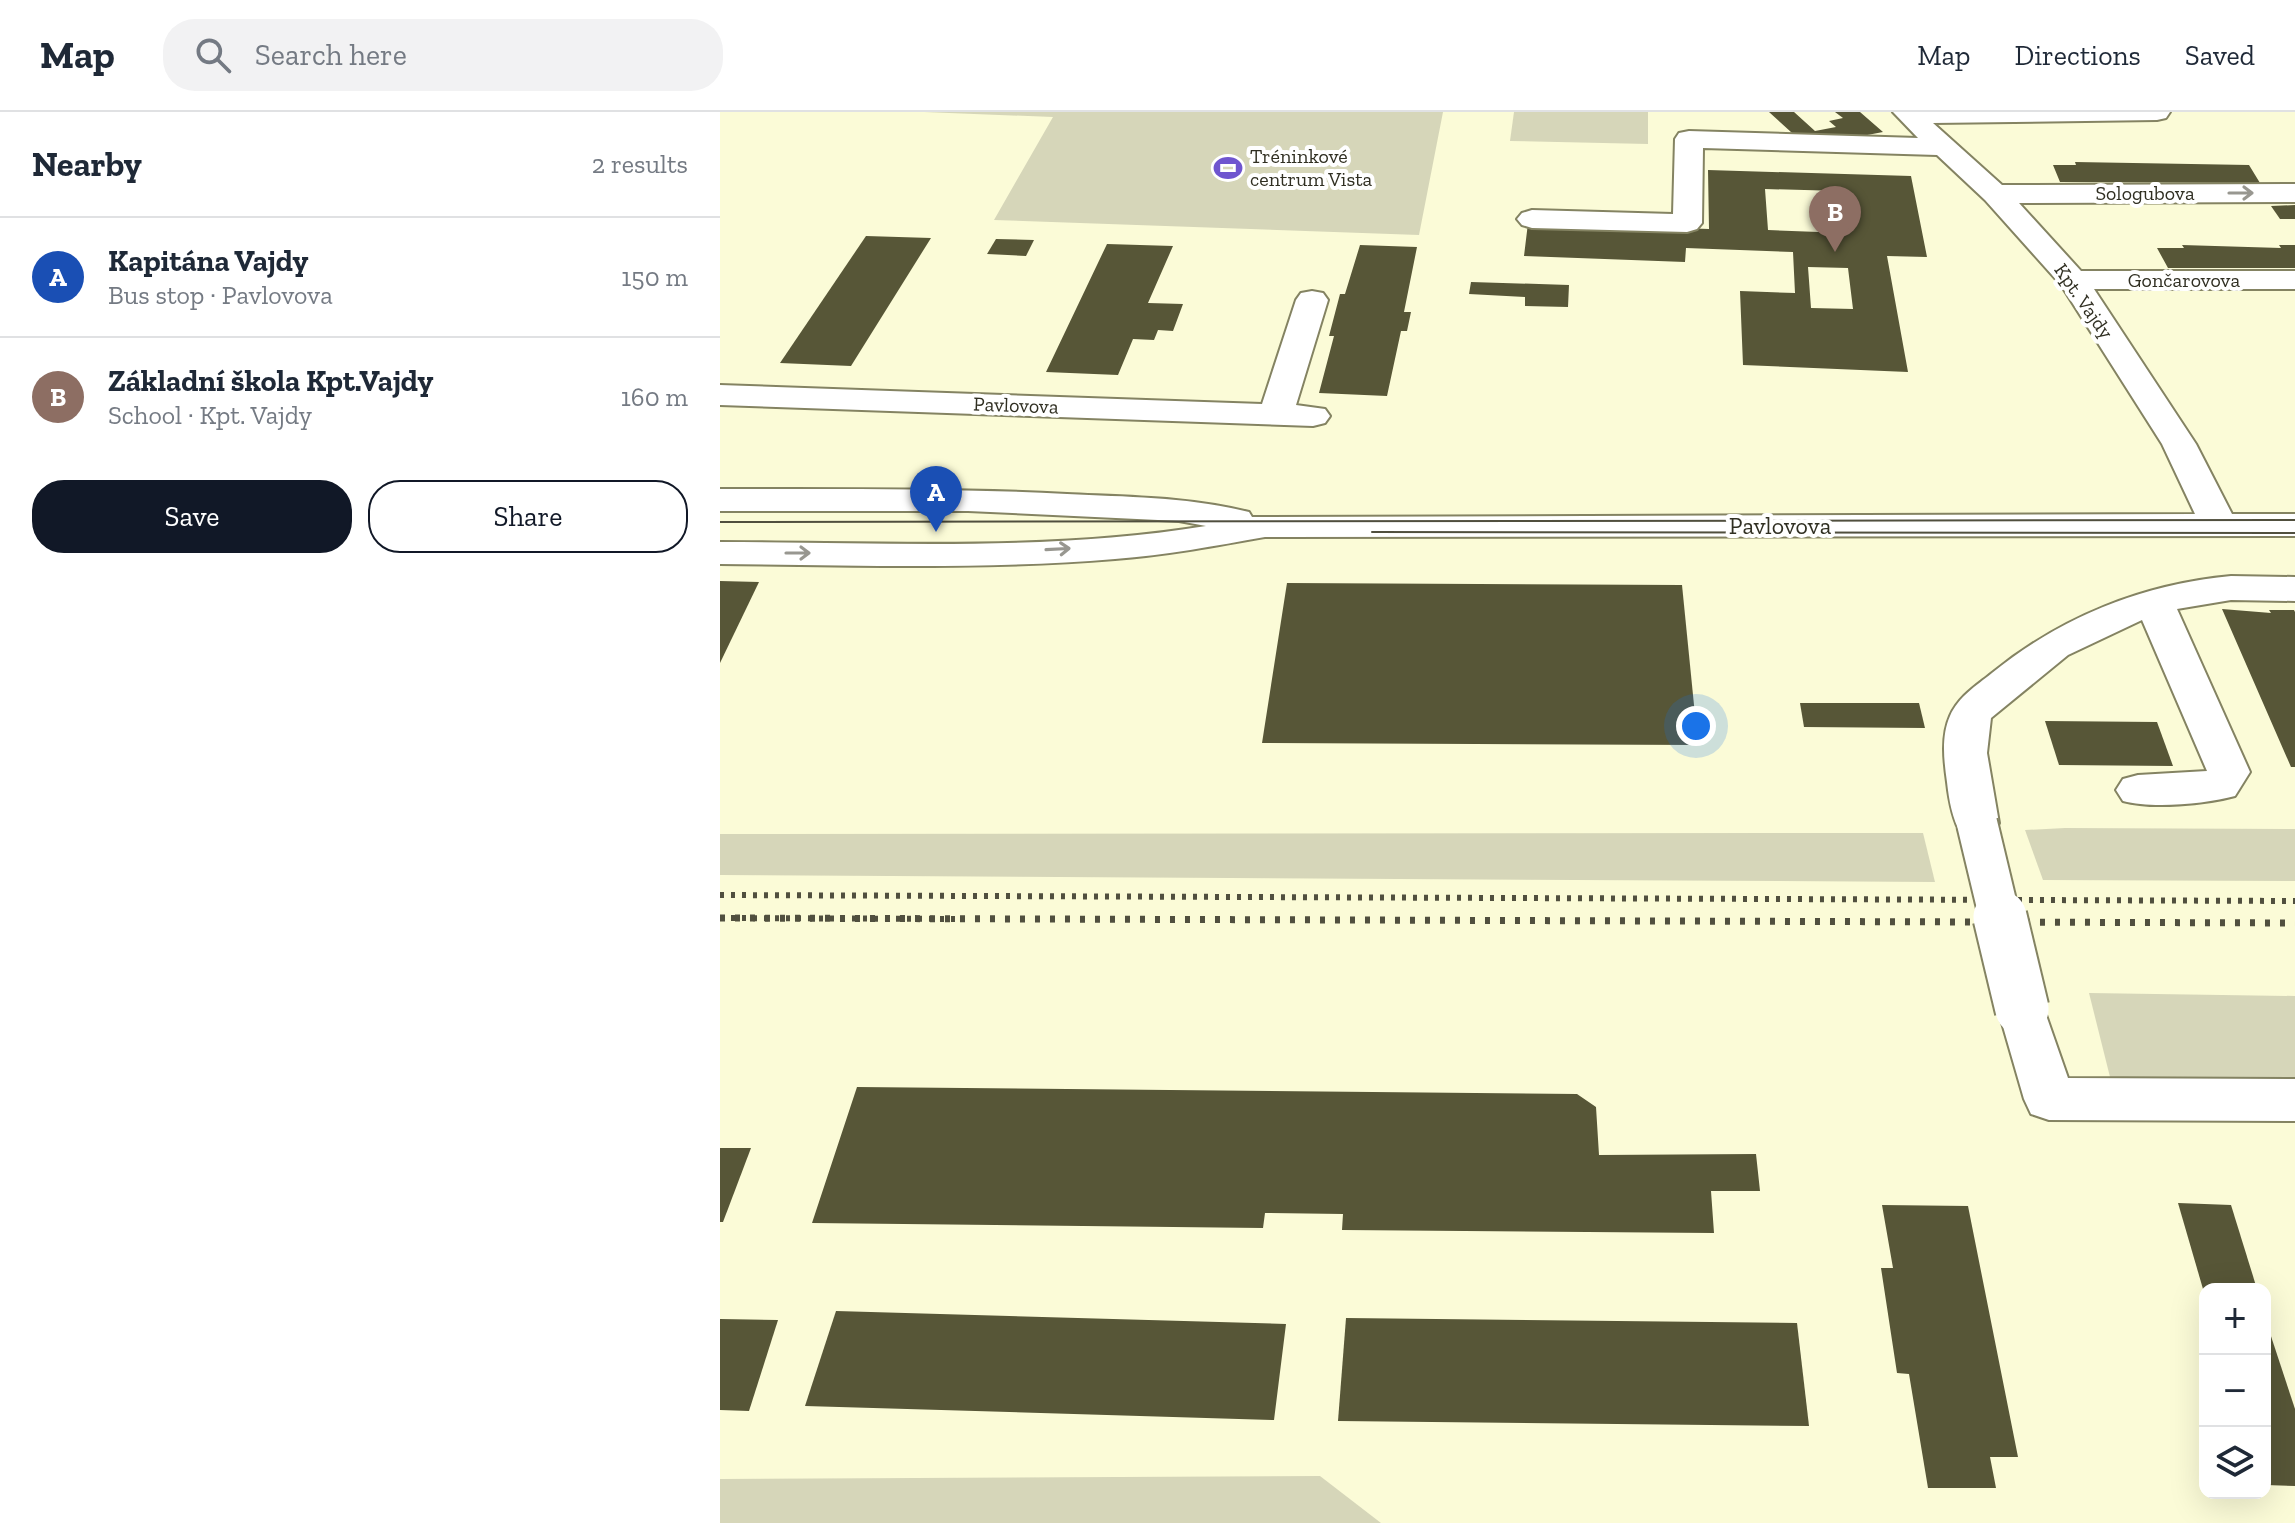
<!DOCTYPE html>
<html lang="en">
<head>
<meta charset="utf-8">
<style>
	:root { --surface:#fff; --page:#f2f2f3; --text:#1f2937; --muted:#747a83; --line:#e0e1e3; --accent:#111827 }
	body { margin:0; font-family:"Zilla Slab",serif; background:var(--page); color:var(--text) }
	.controls { position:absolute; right:24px; bottom:24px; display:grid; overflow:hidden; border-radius:16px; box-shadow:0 8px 32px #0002 }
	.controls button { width:72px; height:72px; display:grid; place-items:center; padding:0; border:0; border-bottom:2px solid var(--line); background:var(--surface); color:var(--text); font:40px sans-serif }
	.you { position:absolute; left:976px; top:614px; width:28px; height:28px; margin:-20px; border:6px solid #fff; border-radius:50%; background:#1a73e8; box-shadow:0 0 0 12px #1a73e833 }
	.badge { display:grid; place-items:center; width:52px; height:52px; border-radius:50%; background:var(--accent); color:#fff; font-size:26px; font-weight:700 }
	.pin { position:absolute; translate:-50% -66px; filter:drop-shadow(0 2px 4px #0008) }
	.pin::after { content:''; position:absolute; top:42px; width:28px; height:24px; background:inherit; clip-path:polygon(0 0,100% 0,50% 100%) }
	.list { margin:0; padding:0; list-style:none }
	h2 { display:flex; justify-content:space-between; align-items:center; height:104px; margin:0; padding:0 32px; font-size:34px }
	h2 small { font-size:26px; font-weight:400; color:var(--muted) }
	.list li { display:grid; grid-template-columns:52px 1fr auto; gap:24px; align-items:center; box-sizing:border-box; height:120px; padding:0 32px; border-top:2px solid var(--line) }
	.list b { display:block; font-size:30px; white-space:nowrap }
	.list p { margin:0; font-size:26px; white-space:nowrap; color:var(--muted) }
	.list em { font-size:26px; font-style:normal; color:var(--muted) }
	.actions { display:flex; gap:16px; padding:24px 32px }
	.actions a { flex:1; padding:18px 0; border:2px solid var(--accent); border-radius:32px; text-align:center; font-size:28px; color:var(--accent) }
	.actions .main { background:var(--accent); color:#fff }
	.icon { flex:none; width:44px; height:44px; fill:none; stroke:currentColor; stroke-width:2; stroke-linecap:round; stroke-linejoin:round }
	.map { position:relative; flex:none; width:1575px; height:1411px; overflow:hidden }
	header { display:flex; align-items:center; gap:48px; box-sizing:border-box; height:112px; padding:0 40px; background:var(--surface); border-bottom:2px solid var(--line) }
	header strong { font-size:38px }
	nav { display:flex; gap:44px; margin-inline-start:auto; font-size:28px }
	.search { width:560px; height:72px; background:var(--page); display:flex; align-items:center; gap:20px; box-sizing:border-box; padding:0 28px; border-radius:32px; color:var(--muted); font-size:30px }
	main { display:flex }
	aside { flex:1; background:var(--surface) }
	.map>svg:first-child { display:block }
	.green { fill:#d6d6b9 }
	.building { fill:#575637; fill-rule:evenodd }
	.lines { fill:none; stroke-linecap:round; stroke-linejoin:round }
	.minor-casing { stroke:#848362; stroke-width:4 }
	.minor { fill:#fff; fill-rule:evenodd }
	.tram { stroke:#504f3e; stroke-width:2 }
	.rail-far1 { stroke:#504f3e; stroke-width:6; stroke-dasharray:4 7; stroke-linecap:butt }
	.rail { stroke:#504f3e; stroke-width:7; stroke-dasharray:5 10; stroke-linecap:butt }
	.minor-bridge-far1-casing { stroke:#848362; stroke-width:44; stroke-linecap:butt }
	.minor-bridge-casing { stroke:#848362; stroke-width:57; stroke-linecap:butt }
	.minor-bridge-far1 { stroke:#fff; stroke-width:40 }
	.minor-bridge { stroke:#fff; stroke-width:53 }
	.oneway { stroke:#989790 }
	.labels { text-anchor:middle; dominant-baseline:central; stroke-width:8; stroke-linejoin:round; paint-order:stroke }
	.far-poi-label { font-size:20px; fill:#302f22; stroke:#fff; text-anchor:start }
	.far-street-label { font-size:20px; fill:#302f22; stroke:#fff }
	.street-label { font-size:24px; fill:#302f22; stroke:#fff }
</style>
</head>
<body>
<header>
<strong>Map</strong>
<div class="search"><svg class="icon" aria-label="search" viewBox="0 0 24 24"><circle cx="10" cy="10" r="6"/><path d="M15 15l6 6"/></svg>Search here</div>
<nav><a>Map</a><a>Directions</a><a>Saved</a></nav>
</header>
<main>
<aside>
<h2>Nearby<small>2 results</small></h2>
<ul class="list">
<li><span class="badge" style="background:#1a4fb4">A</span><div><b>Kapitána Vajdy</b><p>Bus stop · Pavlovova</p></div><em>150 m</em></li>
<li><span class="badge" style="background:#8d6e63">B</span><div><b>Základní škola Kpt.Vajdy</b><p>School · Kpt. Vajdy</p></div><em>160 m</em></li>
</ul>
<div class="actions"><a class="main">Save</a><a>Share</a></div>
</aside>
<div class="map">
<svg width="1575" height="1411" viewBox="0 0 1575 1411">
	<rect width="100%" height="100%" fill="#fbfbd7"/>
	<g class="green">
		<path d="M204 0H723L699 123 274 108 333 5Z"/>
		<path d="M794 0H928V32L790 29Z"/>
		<path d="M1345 716 1575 717V769L1323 768 1305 718Z"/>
		<path d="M1203 721 1215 770 0 763V722Z"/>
		<path d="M1369 881 1575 884V970L1391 969Z"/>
		<path d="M600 1364 661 1411H0V1367Z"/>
	</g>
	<g class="building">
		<path d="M1049 0H1074L1095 19 1116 15 1109 9 1123 6 1115 0H1140L1163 20 1142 24 1144 26 1082 30Z"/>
		<path d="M1355 50 1529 53 1540 71 1340 70 1333 53H1356Z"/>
		<path d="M988 58 1191 64 1207 145 1167 144 1188 260 1023 253 1020 179 1075 181 1073 140 966 136 965 150 804 144 808 111 989 117ZM1045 77 1120 79 1126 121 1048 118ZM1088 155 1128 156 1133 197 1091 196Z"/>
		<path d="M1575 93V107H1560L1551 94Z"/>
		<path d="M146 124 211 126 131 254 60 251Z"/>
		<path d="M276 127 314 128 306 144 267 142Z"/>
		<path d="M387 132 453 134 428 191 463 192 453 219 438 218 434 228 413 227 398 263 326 260Z"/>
		<path d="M640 133 697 135 684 200H691L687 219H681L667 284 599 281 614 224H609L620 182H625Z"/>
		<path d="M1462 133 1561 136 1559 133H1575V156H1448L1437 136H1464Z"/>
		<path d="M751 170 849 173 848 195 805 194V185L749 182Z"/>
		<path d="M0 469 39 470 0 551Z"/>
		<path d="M567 471 962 473 978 633 542 631Z"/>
		<path d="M1502 497 1551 501 1549 498H1574L1575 500V655H1571Z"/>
		<path d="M1080 591H1199L1205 616 1084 615Z"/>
		<path d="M1325 609 1437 610 1453 654 1339 653Z"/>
		<path d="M137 975 857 982 876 995 879 1043 1036 1042 1040 1079H991L994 1121 622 1118 623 1102 545 1101 543 1116 92 1111Z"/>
		<path d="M0 1036H31L3 1110H0Z"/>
		<path d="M1458 1091 1511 1093 1537 1177H1483Z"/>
		<path d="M1162 1093 1248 1094 1298 1345H1270L1276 1376H1208L1189 1262 1177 1261 1161 1156H1173Z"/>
		<path d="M116 1199 566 1212 554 1308 85 1294Z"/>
		<path d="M626 1206 1077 1211 1089 1314 618 1309Z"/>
		<path d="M1545 1206 1575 1297V1374L1545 1373Z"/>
		<path d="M0 1207 58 1208 29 1299 0 1298Z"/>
	</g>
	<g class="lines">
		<defs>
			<g id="minor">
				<path d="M1173 0H1450L1446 6 1437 8 1213 11 1282 73 1575 72V90L1299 91 1361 159H1575V177H1374L1476 332 1512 402H1575V424L545 425C495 434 446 443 395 447 264 458 131 453 0 452V430C161 430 326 440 486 414L459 409 248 399H0V377C116 377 232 376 347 382 409 385 469 385 529 400L532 405 1475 402 1442 332 1341 173 1265 88 1217 43 983 36 982 111 977 117 967 120 812 116 802 113 797 107 802 101 812 98 953 102 955 27 959 21 969 19 1198 26Z"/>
				<path d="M592 179 603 181 608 188 576 293 605 297 610 304 605 311 593 314 0 293V273L542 292 576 188 581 181Z"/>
				<path d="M1511 464 1575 465V489L1511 488 1457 497 1530 660 1515 684C1486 692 1432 697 1403 689L1396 678 1403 667 1418 663 1487 659 1422 508 1348 543 1271 606 1267 641 1279 711 1273 722 1257 727 1241 722C1232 706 1229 688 1227 670 1224 649 1221 624 1230 604 1239 584 1256 574 1272 561 1341 505 1423 472 1511 464Z"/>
				<path d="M1302 878 1319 883 1348 966 1575 967V1009L1329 1008 1311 1002 1304 987 1278 897 1285 883Z"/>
			</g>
		</defs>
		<use href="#minor" class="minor-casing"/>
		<use href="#minor" class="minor"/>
		<g class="tram">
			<path d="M0 410 1575 408"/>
			<path d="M652 420 1575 421"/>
		</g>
		<g class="rail-far1">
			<path d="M0 783 1575 789"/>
			<path d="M0 806 245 807"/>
		</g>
		<path class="rail" d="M0 806 1575 811"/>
		<defs>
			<path id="minor-bridge-far1" d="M1257 711 1280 807"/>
			<path id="minor-bridge" d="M1280 805 1302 897"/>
		</defs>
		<use href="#minor-bridge-far1" class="minor-bridge-far1-casing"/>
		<use href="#minor-bridge" class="minor-bridge-casing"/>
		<use href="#minor-bridge-far1" class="minor-bridge-far1"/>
		<use href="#minor-bridge" class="minor-bridge"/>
	</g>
	<defs><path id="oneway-shaft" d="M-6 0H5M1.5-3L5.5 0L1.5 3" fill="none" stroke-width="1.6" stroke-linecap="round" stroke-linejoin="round" transform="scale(2)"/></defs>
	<g class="oneway">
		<use href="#oneway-shaft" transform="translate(1521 81)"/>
		<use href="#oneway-shaft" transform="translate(338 437) rotate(-3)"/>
		<use href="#oneway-shaft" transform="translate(78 441)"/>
	</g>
	<defs>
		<symbol id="stadium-bare" viewBox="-9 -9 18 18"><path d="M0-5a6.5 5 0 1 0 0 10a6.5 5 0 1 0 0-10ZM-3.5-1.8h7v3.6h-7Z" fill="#6f55cf" stroke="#fff" stroke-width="2.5" paint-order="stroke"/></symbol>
	</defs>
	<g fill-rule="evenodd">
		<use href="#stadium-bare" x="488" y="36" width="40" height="40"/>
	</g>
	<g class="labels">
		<g class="far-poi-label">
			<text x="530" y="44">Tréninkové<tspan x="530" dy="23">centrum Vista</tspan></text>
		</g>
		<g class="far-street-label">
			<text x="1425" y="81">Sologubova</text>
			<text x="1464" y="168">Gončarovova</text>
			<text transform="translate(1364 189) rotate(55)">Kpt. Vajdy</text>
			<text transform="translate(296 293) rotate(2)">Pavlovova</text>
		</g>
		<g class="street-label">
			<text x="1060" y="413">Pavlovova</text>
		</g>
	</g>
</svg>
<div class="controls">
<button>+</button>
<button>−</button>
<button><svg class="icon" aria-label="layers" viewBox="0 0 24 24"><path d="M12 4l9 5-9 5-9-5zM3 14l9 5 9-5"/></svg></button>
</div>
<div class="you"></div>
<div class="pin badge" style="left:216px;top:420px;background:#1a4fb4">A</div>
<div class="pin badge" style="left:1115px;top:140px;background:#8d6e63">B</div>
</div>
</main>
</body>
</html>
